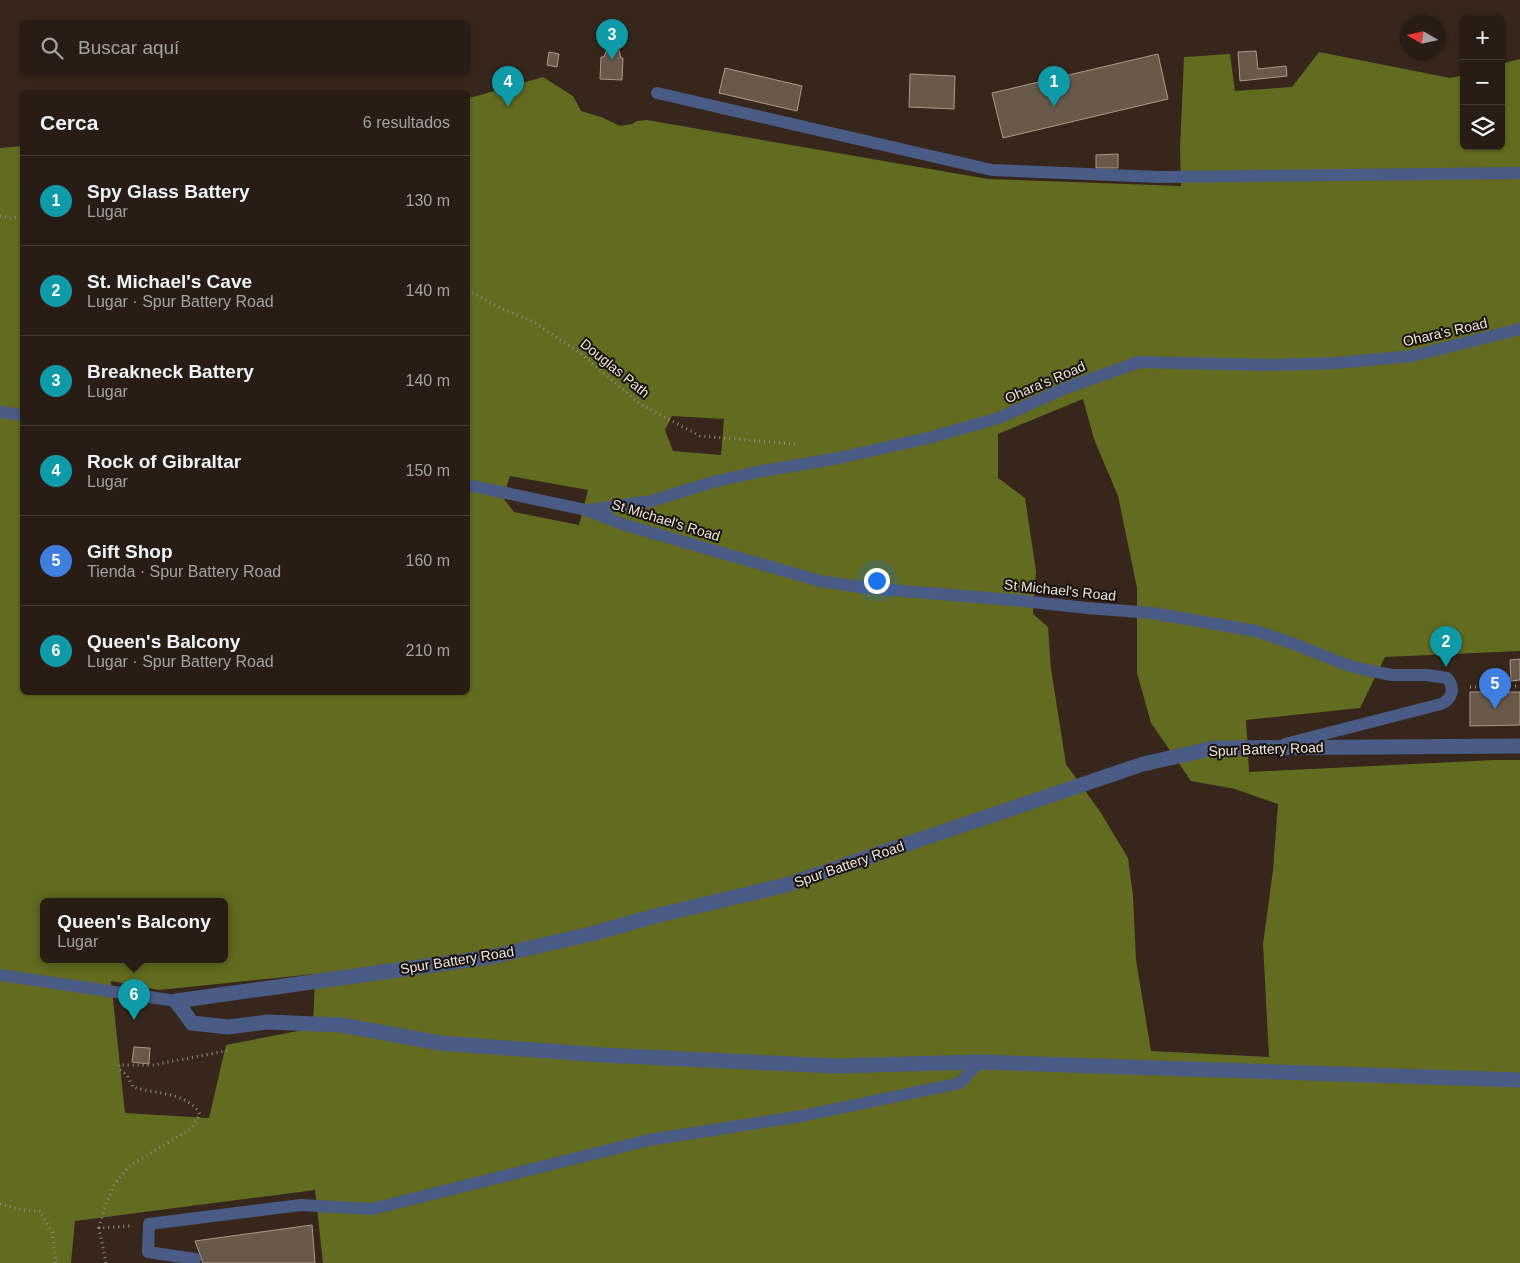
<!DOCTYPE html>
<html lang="es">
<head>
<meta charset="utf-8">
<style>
	:root { --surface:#281c14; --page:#342922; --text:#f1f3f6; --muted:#a5a1a0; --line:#443a34; --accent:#f59b99 }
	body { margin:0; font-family:Helvetica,sans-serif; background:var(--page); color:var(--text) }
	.controls { position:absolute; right:15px; top:15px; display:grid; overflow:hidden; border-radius:8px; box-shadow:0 1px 4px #0004 }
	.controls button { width:45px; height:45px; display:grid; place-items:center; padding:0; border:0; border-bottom:1px solid var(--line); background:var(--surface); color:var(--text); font:25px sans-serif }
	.compass { position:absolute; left:1400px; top:15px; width:45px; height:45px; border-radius:50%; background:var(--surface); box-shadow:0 1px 4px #0004; rotate:279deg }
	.you { position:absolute; left:876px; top:580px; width:18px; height:18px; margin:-12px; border:4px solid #fff; border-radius:50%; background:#1a73e8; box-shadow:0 0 0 8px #1a73e833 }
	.badge { display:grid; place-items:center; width:32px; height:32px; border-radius:50%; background:var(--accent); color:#fff; font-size:16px; font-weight:700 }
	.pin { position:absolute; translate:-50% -41px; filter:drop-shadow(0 1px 2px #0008) }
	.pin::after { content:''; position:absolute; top:26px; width:18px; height:15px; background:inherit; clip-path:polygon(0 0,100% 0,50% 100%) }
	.popup { position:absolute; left:40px; top:898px; width:188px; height:65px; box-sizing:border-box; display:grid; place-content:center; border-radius:8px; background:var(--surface); filter:drop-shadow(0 1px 4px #0005); font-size:16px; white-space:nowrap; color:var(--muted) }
	.popup b { font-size:19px; color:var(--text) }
	.popup::after { content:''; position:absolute; left:50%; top:100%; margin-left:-10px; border:10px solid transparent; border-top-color:var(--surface) }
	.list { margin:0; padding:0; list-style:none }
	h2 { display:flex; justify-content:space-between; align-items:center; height:65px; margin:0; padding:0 20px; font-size:21px }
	h2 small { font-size:16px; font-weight:400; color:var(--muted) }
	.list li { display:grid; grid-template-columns:32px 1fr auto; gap:15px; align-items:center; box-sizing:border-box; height:90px; padding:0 20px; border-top:1px solid var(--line) }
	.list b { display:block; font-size:19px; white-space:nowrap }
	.list p { margin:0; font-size:16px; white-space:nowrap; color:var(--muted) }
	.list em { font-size:16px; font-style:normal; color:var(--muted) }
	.icon { flex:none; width:28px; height:28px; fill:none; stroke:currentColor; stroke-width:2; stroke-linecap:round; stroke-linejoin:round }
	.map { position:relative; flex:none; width:1520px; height:1263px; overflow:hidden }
	.search { position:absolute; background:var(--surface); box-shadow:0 1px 4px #0004; left:20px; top:20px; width:450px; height:55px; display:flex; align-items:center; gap:12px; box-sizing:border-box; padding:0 18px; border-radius:8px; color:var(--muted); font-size:19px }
	.panel { position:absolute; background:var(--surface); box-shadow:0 1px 4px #0004; left:20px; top:90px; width:450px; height:605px; border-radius:8px }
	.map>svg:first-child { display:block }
	.forest { fill:#626b1f; fill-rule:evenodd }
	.building { fill:#69594b; stroke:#ab9a8a }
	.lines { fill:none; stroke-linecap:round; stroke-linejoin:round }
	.path { stroke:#968980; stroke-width:3; stroke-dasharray:1 4; stroke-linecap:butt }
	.lane { stroke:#4a5b85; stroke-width:12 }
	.street { stroke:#4a5b85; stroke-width:15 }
	.labels { text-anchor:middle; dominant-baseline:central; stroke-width:4; stroke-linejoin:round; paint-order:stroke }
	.street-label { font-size:14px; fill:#f1e6df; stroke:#18110c }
</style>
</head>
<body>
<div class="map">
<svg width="1520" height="1263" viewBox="0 0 1520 1263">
	<rect width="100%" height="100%" fill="#36261b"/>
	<path class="forest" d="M1319 52 1450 78 1464 75V146H1501V64L1520 59V651L1385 657 1360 708 1246 720 1249 772 1494 760H1520V1263H323L315 1190 75 1221 71 1263H0V148L22 146V692H468V97H473L543 77 573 96 581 111 601 117 620 126 632 124 637 121 647 120 988 179 1181 186 1180 150 1184 57 1230 54 1235 91 1292 87ZM1083 399 1094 439 1118 496 1137 588V673L1151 723 1191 781 1235 789 1278 804 1273 870 1263 944 1269 1057 1151 1051 1136 960 1133 896 1128 858 1101 813 1066 764 1051 669 1048 627 1033 614 1036 571 1025 498 998 478V434ZM672 416 724 419 721 455 673 451 665 430ZM510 476 588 490 579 525 514 512 503 498ZM44 901H224V959H44ZM315 974 313 1028 226 1045 209 1118 125 1113 111 981 159 990Z"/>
	<g class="building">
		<path d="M614 22H615L614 49 619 50 621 58H623L622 80 600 79 601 57H604L607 49H612Z"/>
		<path d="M1256 51 1258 69 1286 66 1287 76 1240 81 1238 52Z"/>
		<path d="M549 52 559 54 557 67 547 65Z"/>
		<path d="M1158 54 1168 99 1003 138 992 93Z"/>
		<path d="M725 68 802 86 797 111 719 93Z"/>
		<path d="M910 74 955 76 954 109 909 107Z"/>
		<path d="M1118 154V168H1096V155Z"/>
		<path d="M1520 659V680L1511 681 1510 660Z"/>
		<path d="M1470 692H1520V725L1470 726Z"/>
		<path d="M134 1047 150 1048 149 1064 132 1062Z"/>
		<path d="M312 1225 315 1263H203L195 1241Z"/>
	</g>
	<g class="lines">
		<g class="path">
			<path d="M0 216 10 218 22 217"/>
			<path d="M468 290 502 309 532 321 580 353 640 404 700 436 795 444"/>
			<path d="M1470 687 1520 686"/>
			<path d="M0 1204 21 1210 40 1211 52 1232 56 1263"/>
			<path d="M99 1228 105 1206 114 1185 129 1166 191 1129 200 1114C187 1092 155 1094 133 1087L127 1075 119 1069V1065H153L231 1050"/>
			<path d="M106 1263 99 1228 130 1226"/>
		</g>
		<g class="lane">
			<path d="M657 93 992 170 1159 177 1520 173"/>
			<path d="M0 412 22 415"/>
			<path d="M468 485 586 510 625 525 820 581 867 588 1013 600 1087 608 1152 613 1256 631 1294 644 1347 665 1366 670 1392 675H1427L1447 678C1455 687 1453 699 1441 704L1285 744"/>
			<path d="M589 510 651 501 713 482 762 471 839 458 928 438 999 418 1063 389 1139 362 1267 365 1337 363 1412 356 1520 329"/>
			<path d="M0 975 176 1001"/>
			<path d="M195 1259 148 1252 149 1224 301 1205 372 1209 649 1140 802 1116 960 1083 979 1062"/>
		</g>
		<path class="street" d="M1520 746 1214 748 1143 764 786 885 655 916 591 934 490 957 176 1001 192 1023 228 1027 268 1022 341 1025 440 1043 603 1055 835 1066 979 1062 1520 1080"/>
	</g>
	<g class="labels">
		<g class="street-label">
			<text transform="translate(1445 332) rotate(-13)">Ohara's Road</text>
			<text transform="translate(615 368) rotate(39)">Douglas Path</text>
			<text transform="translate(1045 382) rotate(-23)">Ohara's Road</text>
			<text transform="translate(666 520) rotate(17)">St Michael's Road</text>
			<text transform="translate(1060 590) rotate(6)">St Michael's Road</text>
			<text transform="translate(1266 749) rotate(-2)">Spur Battery Road</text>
			<text transform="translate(849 864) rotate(-19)">Spur Battery Road</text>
			<text transform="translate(457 960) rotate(-9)">Spur Battery Road</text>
		</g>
	</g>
</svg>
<div class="controls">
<button>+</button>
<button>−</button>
<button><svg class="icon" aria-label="layers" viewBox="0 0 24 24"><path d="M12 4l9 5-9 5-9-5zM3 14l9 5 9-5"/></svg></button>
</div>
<svg class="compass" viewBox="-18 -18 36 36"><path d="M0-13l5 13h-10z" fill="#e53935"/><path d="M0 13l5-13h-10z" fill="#a5a1a0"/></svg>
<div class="you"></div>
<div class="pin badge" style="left:1054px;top:107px;background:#0f9aa8">1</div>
<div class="pin badge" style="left:1446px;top:667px;background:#0f9aa8">2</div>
<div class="pin badge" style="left:612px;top:60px;background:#0f9aa8">3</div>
<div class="pin badge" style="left:508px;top:107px;background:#0f9aa8">4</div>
<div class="pin badge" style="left:1495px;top:709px;background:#3f7fe0">5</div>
<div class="pin badge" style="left:134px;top:1020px;background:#0f9aa8">6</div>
<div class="popup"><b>Queen's Balcony</b>Lugar</div>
<div class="search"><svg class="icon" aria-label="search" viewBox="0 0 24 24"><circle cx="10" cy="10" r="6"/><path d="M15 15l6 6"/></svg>Buscar aquí</div>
<section class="panel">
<h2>Cerca<small>6 resultados</small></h2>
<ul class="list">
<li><span class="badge" style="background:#0f9aa8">1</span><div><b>Spy Glass Battery</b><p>Lugar</p></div><em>130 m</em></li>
<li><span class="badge" style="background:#0f9aa8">2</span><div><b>St. Michael's Cave</b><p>Lugar · Spur Battery Road</p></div><em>140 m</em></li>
<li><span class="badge" style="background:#0f9aa8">3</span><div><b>Breakneck Battery</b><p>Lugar</p></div><em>140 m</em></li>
<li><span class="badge" style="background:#0f9aa8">4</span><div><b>Rock of Gibraltar</b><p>Lugar</p></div><em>150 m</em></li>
<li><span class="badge" style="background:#3f7fe0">5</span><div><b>Gift Shop</b><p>Tienda · Spur Battery Road</p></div><em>160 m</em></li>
<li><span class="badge" style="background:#0f9aa8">6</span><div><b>Queen's Balcony</b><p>Lugar · Spur Battery Road</p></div><em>210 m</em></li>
</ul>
</section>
</div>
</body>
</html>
